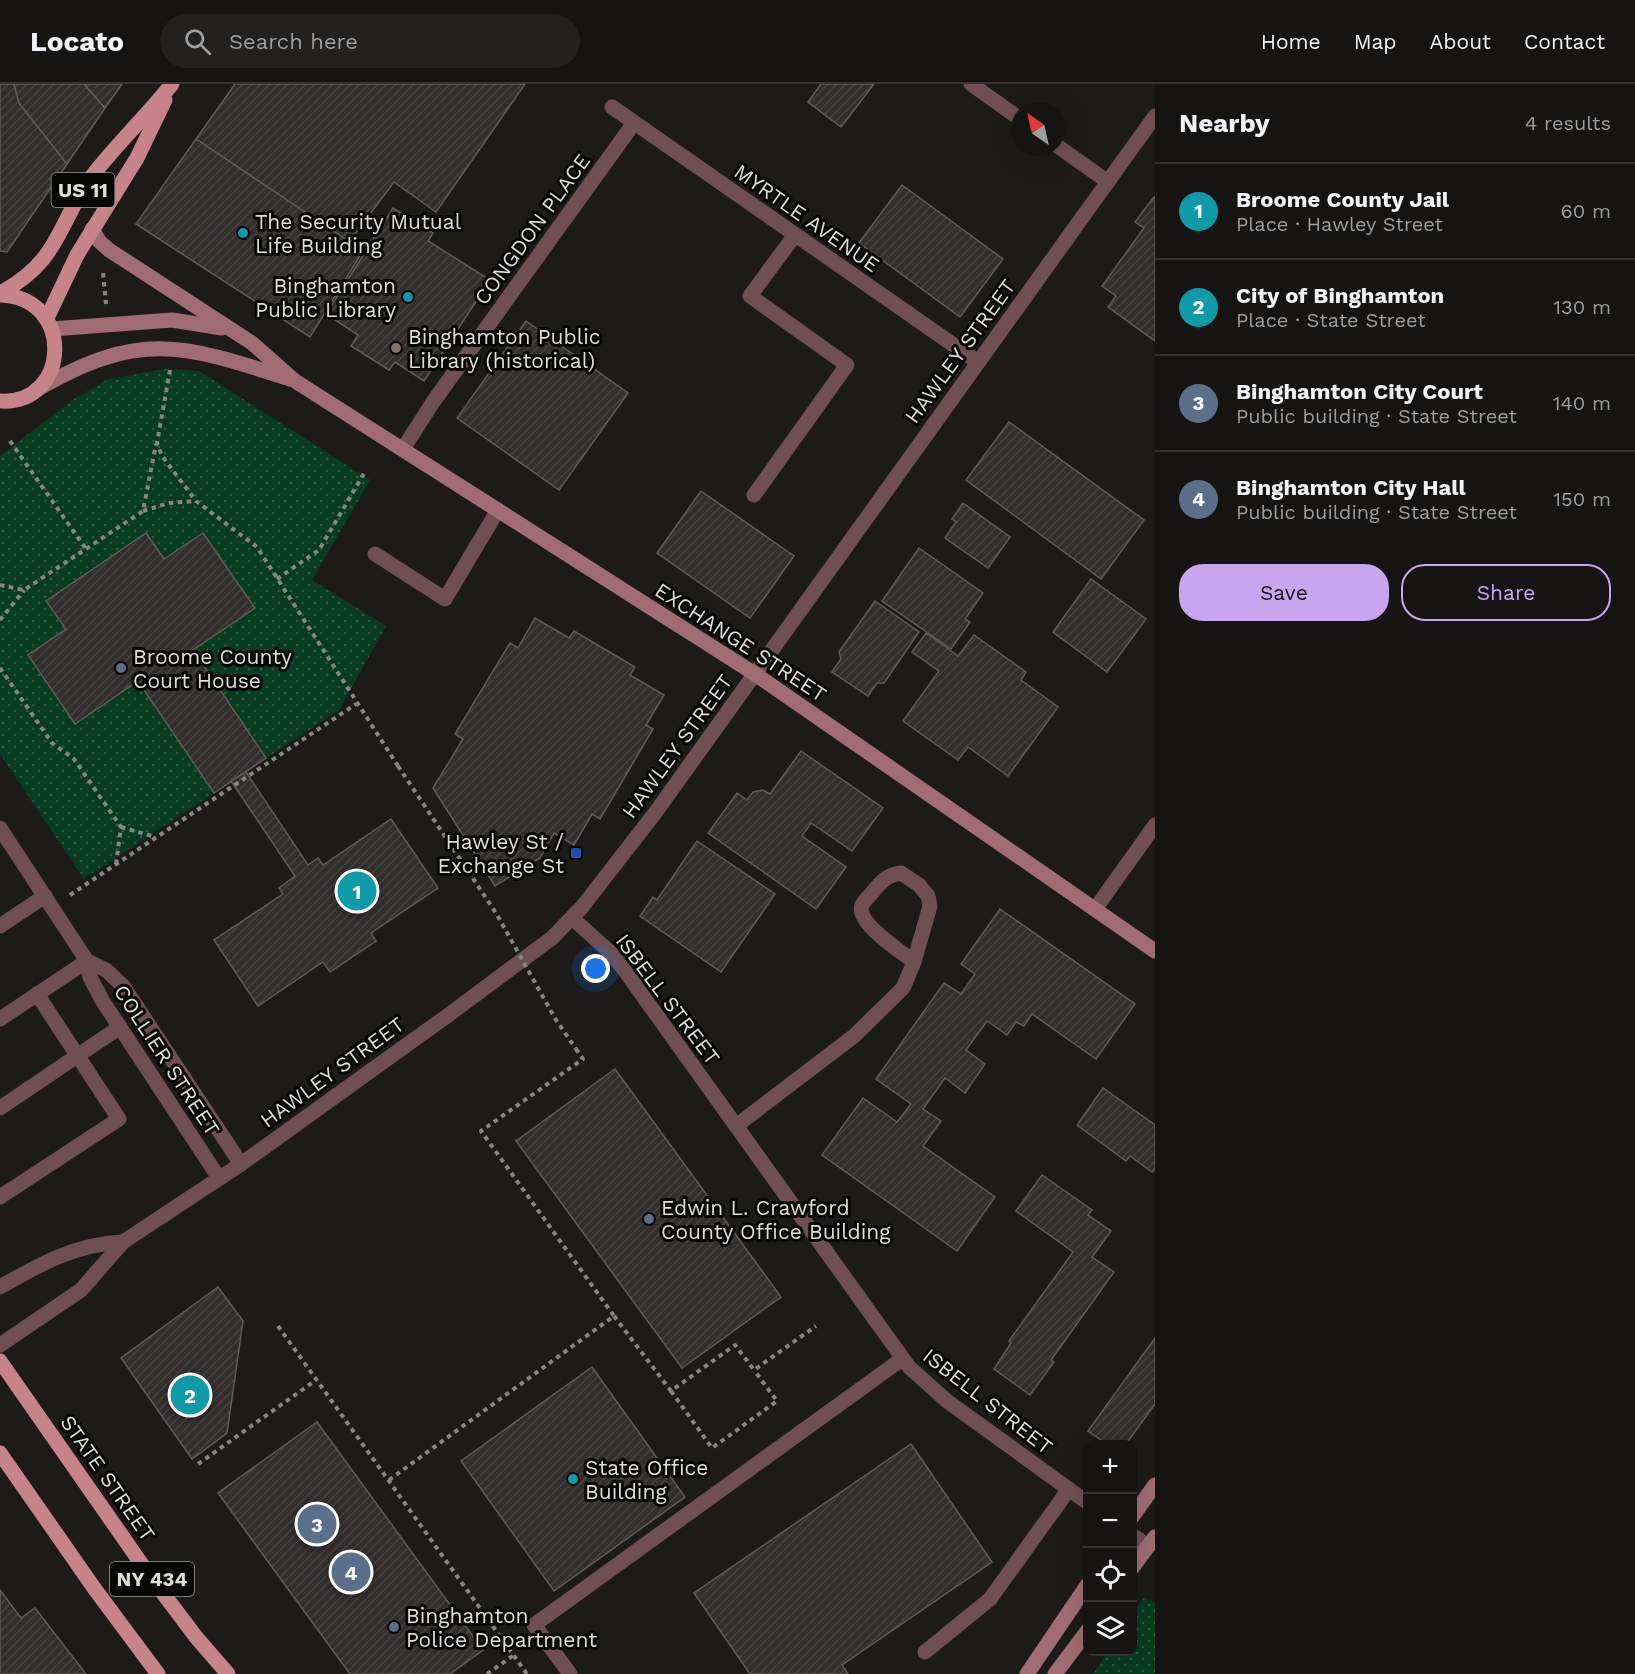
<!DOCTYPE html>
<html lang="en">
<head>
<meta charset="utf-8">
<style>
	:root { --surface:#151412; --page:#222120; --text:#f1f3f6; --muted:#9d9e9f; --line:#343332; --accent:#c8a6ef }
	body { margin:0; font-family:"Work Sans",sans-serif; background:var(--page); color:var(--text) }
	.controls { position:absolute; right:18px; bottom:18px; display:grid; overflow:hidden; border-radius:12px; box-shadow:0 6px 24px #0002 }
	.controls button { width:54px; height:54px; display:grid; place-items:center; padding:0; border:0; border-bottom:2px solid var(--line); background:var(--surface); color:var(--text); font:30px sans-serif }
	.compass { position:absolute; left:1011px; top:18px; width:54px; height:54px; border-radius:50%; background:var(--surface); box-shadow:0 6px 24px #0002; rotate:326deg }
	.you { position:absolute; left:596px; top:885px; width:21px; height:21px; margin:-15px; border:4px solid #fff; border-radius:50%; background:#1a73e8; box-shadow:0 0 0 9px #1a73e833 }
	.badge { display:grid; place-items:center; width:39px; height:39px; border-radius:50%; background:var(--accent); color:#fff; font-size:20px; font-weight:700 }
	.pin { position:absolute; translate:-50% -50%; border:3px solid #fff; box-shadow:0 2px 6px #0006 }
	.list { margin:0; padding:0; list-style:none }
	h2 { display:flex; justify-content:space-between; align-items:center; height:78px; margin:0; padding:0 24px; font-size:26px }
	h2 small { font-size:20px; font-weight:400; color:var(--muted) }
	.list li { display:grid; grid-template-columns:39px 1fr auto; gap:18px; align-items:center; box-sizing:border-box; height:96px; padding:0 24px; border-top:2px solid var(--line) }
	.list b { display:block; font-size:22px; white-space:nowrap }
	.list p { margin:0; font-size:20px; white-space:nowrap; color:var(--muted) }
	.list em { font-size:20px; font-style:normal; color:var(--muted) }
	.actions { display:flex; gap:12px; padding:18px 24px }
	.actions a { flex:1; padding:14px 0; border:2px solid var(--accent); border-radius:24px; text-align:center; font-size:21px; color:var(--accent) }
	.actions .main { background:var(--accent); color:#111 }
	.icon { flex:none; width:33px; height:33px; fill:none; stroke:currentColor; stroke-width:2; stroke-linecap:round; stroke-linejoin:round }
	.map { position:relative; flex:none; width:1155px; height:1590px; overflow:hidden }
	header { display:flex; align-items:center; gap:36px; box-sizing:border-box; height:84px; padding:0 30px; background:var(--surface); border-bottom:2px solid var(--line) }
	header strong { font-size:28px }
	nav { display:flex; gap:33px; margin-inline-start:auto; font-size:21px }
	.search { width:420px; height:54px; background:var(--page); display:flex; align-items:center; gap:15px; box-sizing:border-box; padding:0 21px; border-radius:33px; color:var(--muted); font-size:22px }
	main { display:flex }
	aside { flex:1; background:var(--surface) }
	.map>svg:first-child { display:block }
	.grass { fill:url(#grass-dots) }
	.building { fill:url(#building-hatch); stroke:#605c5b; stroke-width:1.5 }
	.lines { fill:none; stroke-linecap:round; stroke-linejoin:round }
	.path { stroke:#868582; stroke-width:4; stroke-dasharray:4.5 4.5; stroke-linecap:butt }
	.lane { stroke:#704f52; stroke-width:15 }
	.street { stroke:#704f52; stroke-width:15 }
	.secondary { stroke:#a06c71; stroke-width:15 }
	.primary { stroke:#c68389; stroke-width:15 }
	.path-bridge { stroke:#868582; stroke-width:4; stroke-dasharray:4.5 4.5; stroke-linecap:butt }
	.culture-dot { fill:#0f9aa8; stroke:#060605; stroke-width:2 }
	.education-dot { fill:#8d6e63; stroke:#060605; stroke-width:2 }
	.service-dot { fill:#5c6f8a; stroke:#060605; stroke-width:2 }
	.transit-dot { fill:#1a4fb4; stroke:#060605; stroke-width:2 }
	.labels { text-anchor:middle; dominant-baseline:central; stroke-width:6; stroke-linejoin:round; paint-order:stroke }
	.shield { fill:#060605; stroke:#9e9d9c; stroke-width:1.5 }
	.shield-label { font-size:20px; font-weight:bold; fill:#dfdedc }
	.street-label { font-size:21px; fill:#dfdedc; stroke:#060605 }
	.poi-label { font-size:21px; fill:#dfdedc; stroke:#060605; text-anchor:start }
</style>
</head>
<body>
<header>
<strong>Locato</strong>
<div class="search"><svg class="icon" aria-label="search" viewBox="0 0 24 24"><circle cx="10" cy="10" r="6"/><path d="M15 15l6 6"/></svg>Search here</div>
<nav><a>Home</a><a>Map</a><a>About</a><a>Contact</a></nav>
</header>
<main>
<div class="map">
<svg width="1155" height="1590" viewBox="0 0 1155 1590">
	<defs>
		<pattern id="grass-dots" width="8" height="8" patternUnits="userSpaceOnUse" patternTransform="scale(1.5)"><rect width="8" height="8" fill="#083c1e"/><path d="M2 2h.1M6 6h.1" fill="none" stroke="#2c583e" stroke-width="1.8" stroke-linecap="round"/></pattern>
		<pattern id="building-hatch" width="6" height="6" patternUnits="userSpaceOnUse" patternTransform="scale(1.5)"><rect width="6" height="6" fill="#322e2d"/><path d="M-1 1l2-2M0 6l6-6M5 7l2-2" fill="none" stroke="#464241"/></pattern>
	</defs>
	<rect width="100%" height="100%" fill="#1c1b18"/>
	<g class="grass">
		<path d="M165 285 199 287 370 396 312 496 386 542 339 626 84 795 0 670V372L74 315 108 295Z"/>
		<path d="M1144 1513 1155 1519V1590H1093L1108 1568H1132L1133 1530Z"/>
	</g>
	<g class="building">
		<path d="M0 0H14L19 19 67 80 7 168 0 167Z"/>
		<path d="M14 0H84L105 24 67 80 19 19Z"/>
		<path d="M84 0H122L105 24Z"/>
		<path d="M235 0H525L436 128 394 98 349 158 196 55Z"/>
		<path d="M821 0H874L841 43 808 18Z"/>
		<path d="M196 55 363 167 310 253 136 140Z"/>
		<path d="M902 101 1003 175 960 233 859 159Z"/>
		<path d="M1154 113H1155V257L1108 223 1116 212 1102 202 1144 144 1135 138Z"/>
		<path d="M393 124 433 149 428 157 490 196 424 297 395 278 389 286 351 262 358 251 326 230Z"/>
		<path d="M526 237 628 309 559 406 457 334Z"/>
		<path d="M1009 338 1144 436 1101 495 966 396Z"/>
		<path d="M701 407 794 472 750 534 657 469Z"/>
		<path d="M963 419 1010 453 988 484 945 454 956 438 952 435Z"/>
		<path d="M146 449 164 475 203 449 255 524 193 566 266 674 214 709 138 597 75 640 28 571 66 545 46 517Z"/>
		<path d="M919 464 983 509 965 535 970 538 951 565 882 517Z"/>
		<path d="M1091 495 1146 535 1107 588 1053 548Z"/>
		<path d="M875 517 919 548 884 599H877L868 612 832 588 841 575 839 568Z"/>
		<path d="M535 534 569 554 574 547 635 583 630 591 664 611 646 641 653 645 600 735 592 730 574 761 554 749 540 774 495 802 433 704 463 655 455 650 510 559 518 564Z"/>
		<path d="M926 549 958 572 974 551 1026 588 1021 596 1058 623 1008 692 968 663 958 676 903 637 939 587 912 568Z"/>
		<path d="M801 667 883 724 852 767 811 739 802 752 846 783 816 825 708 749 737 709 747 716 753 708 763 706 770 710Z"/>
		<path d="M246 688 308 781 318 774 323 781 391 735 438 804 371 849 376 857 330 888 323 878 258 922 214 856 283 810 279 804 295 792 231 697Z"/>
		<path d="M697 757 775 810 721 888 640 832 653 813 657 816Z"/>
		<path d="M1000 825 1135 920 1096 975 1032 930 1024 942 1016 938 1007 951 987 937 966 966 985 980 965 1009 945 994 923 1025 941 1037 923 1062 995 1113 957 1167 822 1071 863 1014 897 1038 911 1020 876 995 944 899 961 910 975 890 961 880Z"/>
		<path d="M615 985 781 1213 682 1284 516 1057Z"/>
		<path d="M1103 1004 1155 1041V1085L1152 1088 1130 1072 1126 1077 1077 1041Z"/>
		<path d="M1042 1091 1092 1126 1088 1131 1111 1147 1092 1173 1114 1188 1051 1276 1054 1278 1030 1311 994 1285 1011 1259 1009 1257 1073 1168 1016 1127Z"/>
		<path d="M218 1203 243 1237 227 1349 192 1375 121 1274Z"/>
		<path d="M1155 1254V1320L1126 1360H1107L1088 1347Z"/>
		<path d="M592 1283 685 1413 554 1507 461 1377Z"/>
		<path d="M317 1338 483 1566 450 1590H350L218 1409Z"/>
		<path d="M911 1360 992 1478 842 1581 848 1590H750L694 1509Z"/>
		<path d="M0 1506 21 1534 35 1524 86 1590H0Z"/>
	</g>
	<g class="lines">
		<g class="path">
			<path d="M103 189 106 220"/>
			<path d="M170 286 157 359 162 372 196 417 257 463 398 682"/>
			<path d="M10 357 86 465"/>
			<path d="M143 427 169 419 195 417"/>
			<path d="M277 495 319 466 366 386"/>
			<path d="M0 501 24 506 143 427 156 360"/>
			<path d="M0 536 24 506"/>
			<path d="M0 584 52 659 74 675 121 743 116 780"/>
			<path d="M121 743 155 753"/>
			<path d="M70 811 356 620"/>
			<path d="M614 1232 671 1307 735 1261 754 1286 816 1242"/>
			<path d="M278 1242 527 1590"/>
			<path d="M671 1307 712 1364 777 1317 754 1286"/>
			<path d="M198 1380 316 1296"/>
			<path d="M389 1396 614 1232 481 1047 583 975 576 965"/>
			<path d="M487 1590 514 1571"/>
		</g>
		<g class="lane">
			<path d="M754 411 847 281 750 212 795 151"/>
			<path d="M375 470 445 515 498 426"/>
			<path d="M0 842 45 812"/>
			<path d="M0 935 87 877"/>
			<path d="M0 1024 120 943"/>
			<path d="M736 1042 854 952 903 904 914 878 930 822 928 812 919 801 901 789C886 791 880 799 871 810 868 813 864 817 862 821 855 839 902 868 914 878"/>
			<path d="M0 1113 119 1035 37 910"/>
			<path d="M925 1568 990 1515 1069 1405"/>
			<path d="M570 1590 534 1541 902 1275"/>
		</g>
		<g class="street">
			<path d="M971 0 1020 35"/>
			<path d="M612 23 978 278"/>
			<path d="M1056 61 1108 98"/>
			<path d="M403 365 433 318 634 39"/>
			<path d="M0 744 87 877 90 893 102 916 219 1094"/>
			<path d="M1095 825 1155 741"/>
			<path d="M572 834 611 869 625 887 909 1283 947 1317 1088 1419"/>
			<path d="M87 877 106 886 123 902 241 1080"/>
			<path d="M0 1203C40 1180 76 1160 123 1158"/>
			<path d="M0 1261 81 1206 123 1158 241 1080 447 932 552 854 582 823 655 729 1155 32"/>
			<path d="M1132 1451 1148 1462"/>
		</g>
		<g class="secondary">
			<path d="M92 145 99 157 109 166 252 259 295 297 755 590 1155 867"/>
			<path d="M52 245 172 236 222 244"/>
			<path d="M36 306C139 246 182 260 290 295"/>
			<path d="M1132 1433 1155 1401"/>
			<path d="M1132 1484 1155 1453"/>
			<path d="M1027 1590 1088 1500"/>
			<path d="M1055 1590 1088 1546"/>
		</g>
		<g class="primary">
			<path d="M0 209C63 176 57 136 96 87 120 57 148 30 172 0"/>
			<path d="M0 211C76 213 70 322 0 317"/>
			<path d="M47 234 77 171 137 74 165 16"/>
			<path d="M0 1277 150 1492 196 1553 228 1590"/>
			<path d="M0 1369 94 1504 158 1590"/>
		</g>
		<path class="path-bridge" d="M398 682 496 829 556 936 576 965"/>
	</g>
	<g class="culture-dot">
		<circle cx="243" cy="149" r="6"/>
		<circle cx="408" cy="213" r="6"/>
		<circle cx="573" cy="1395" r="6"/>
	</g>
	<circle class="education-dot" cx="396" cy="264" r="6"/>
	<g class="service-dot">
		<circle cx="121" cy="584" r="6"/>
		<circle cx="649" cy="1135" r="6"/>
		<circle cx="394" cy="1543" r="6"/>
	</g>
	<rect class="transit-dot" x="570" y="763" width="12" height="12" rx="3"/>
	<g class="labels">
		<g class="shield">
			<rect x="51.5" y="89" width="63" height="34" rx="4.5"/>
			<rect x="110" y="1478" width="84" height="34" rx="4.5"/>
		</g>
		<g class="shield-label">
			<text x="83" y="106">US 11</text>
			<text x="152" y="1495">NY 434</text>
		</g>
		<g class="street-label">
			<text transform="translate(807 134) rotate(35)">MYRTLE AVENUE</text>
			<text transform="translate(532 145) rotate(-54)">CONGDON PLACE</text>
			<text transform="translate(960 267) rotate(-54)">HAWLEY STREET</text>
			<text transform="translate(741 558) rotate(33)">EXCHANGE STREET</text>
			<text transform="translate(677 662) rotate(-54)">HAWLEY STREET</text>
			<text transform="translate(668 915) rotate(53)">ISBELL STREET</text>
			<text transform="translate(167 976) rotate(57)">COLLIER STREET</text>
			<text transform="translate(332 988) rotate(-36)">HAWLEY STREET</text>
			<text transform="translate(988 1317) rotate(38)">ISBELL STREET</text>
			<text transform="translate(108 1394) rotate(55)">STATE STREET</text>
		</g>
		<g class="poi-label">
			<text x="255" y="137">The Security Mutual<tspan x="255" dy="24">Life Building</tspan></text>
			<text x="396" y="201" text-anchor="end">Binghamton<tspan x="396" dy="24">Public Library</tspan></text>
			<text x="408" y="252">Binghamton Public<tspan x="408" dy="24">Library (historical)</tspan></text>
			<text x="133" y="572">Broome County<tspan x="133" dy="24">Court House</tspan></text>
			<text x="564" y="757" text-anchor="end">Hawley St /<tspan x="564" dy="24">Exchange St</tspan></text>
			<text x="661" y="1123">Edwin L. Crawford<tspan x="661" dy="24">County Office Building</tspan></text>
			<text x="585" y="1383">State Office<tspan x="585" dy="24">Building</tspan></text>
			<text x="406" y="1531">Binghamton<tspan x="406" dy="24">Police Department</tspan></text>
		</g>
	</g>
</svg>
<div class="controls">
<button>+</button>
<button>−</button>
<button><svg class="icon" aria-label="locate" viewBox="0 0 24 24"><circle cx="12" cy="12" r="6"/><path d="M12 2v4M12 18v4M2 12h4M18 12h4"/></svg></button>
<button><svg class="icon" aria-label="layers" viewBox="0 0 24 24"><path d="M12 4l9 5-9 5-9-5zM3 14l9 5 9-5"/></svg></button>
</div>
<svg class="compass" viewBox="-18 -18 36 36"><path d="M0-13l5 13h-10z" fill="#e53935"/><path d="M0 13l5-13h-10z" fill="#9d9e9f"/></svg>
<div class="you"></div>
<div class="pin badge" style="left:357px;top:807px;background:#0f9aa8">1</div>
<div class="pin badge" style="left:190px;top:1311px;background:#0f9aa8">2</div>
<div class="pin badge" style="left:317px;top:1440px;background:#5c6f8a">3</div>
<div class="pin badge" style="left:351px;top:1488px;background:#5c6f8a">4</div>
</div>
<aside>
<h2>Nearby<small>4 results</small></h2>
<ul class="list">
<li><span class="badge" style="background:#0f9aa8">1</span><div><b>Broome County Jail</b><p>Place · Hawley Street</p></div><em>60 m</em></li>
<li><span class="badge" style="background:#0f9aa8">2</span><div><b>City of Binghamton</b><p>Place · State Street</p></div><em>130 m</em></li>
<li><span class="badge" style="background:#5c6f8a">3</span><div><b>Binghamton City Court</b><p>Public building · State Street</p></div><em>140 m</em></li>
<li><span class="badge" style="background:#5c6f8a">4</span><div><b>Binghamton City Hall</b><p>Public building · State Street</p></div><em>150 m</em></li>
</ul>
<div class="actions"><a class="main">Save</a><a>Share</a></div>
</aside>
</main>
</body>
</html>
